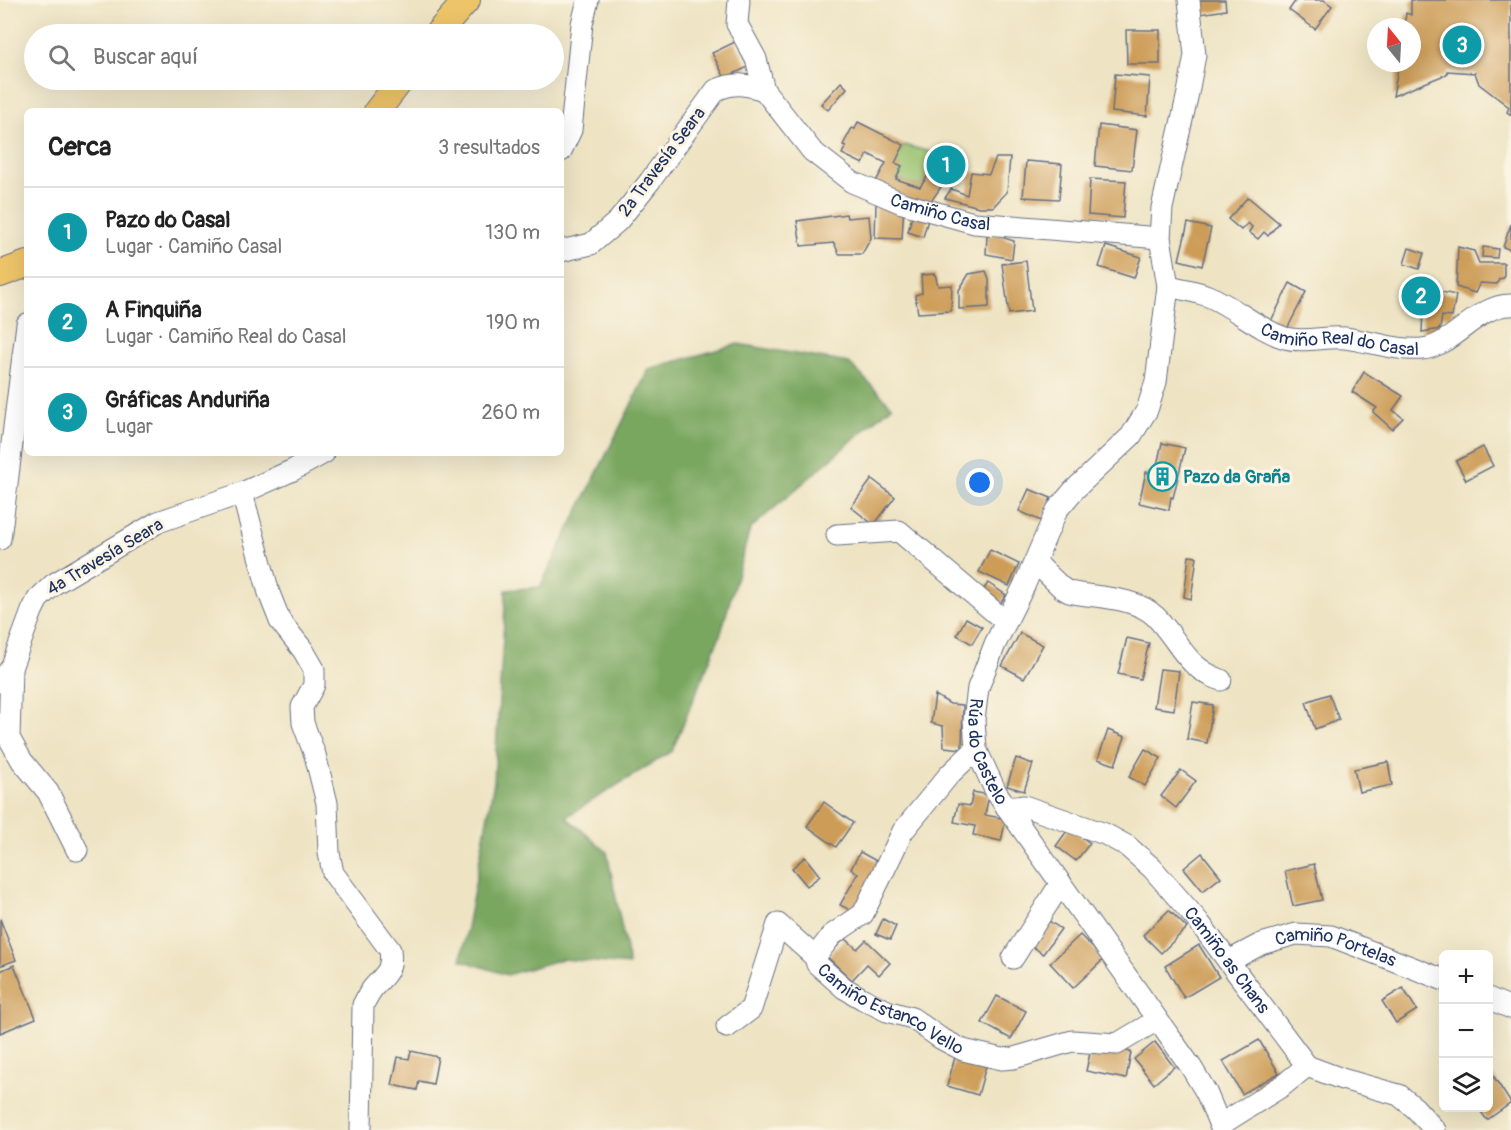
<!DOCTYPE html>
<html lang="es">
<head>
<meta charset="utf-8">
<style>
	:root { --surface:#fff; --page:#f6f6f6; --text:#222; --muted:#767676; --line:#e0e0e0; --accent:#c8321e }
	body { margin:0; font-family:Pangolin,sans-serif; background:var(--page); color:var(--text) }
	.controls { position:absolute; right:18px; bottom:18px; display:grid; overflow:hidden; border-radius:9px; box-shadow:0 6px 24px #0002 }
	.controls button { width:54px; height:54px; display:grid; place-items:center; padding:0; border:0; border-bottom:2px solid var(--line); background:var(--surface); color:var(--text); font:30px sans-serif }
	.compass { position:absolute; left:1367px; top:18px; width:54px; height:54px; border-radius:50%; background:var(--surface); box-shadow:0 6px 24px #0002; rotate:342deg }
	.you { position:absolute; left:980px; top:483px; width:21px; height:21px; margin:-15px; border:4px solid #fff; border-radius:50%; background:#1a73e8; box-shadow:0 0 0 9px #1a73e833 }
	.badge { display:grid; place-items:center; width:39px; height:39px; border-radius:50%; background:var(--accent); color:#fff; font-size:20px; font-weight:700 }
	.pin { position:absolute; translate:-50% -50%; border:3px solid #fff; box-shadow:0 2px 6px #0006 }
	.list { margin:0; padding:0; list-style:none }
	h2 { display:flex; justify-content:space-between; align-items:center; height:78px; margin:0; padding:0 24px; font-size:26px }
	h2 small { font-size:20px; font-weight:400; color:var(--muted) }
	.list li { display:grid; grid-template-columns:39px 1fr auto; gap:18px; align-items:center; box-sizing:border-box; height:90px; padding:0 24px; border-top:2px solid var(--line) }
	.list b { display:block; font-size:22px; white-space:nowrap }
	.list p { margin:0; font-size:20px; white-space:nowrap; color:var(--muted) }
	.list em { font-size:20px; font-style:normal; color:var(--muted) }
	.icon { flex:none; width:33px; height:33px; fill:none; stroke:currentColor; stroke-width:2; stroke-linecap:round; stroke-linejoin:round }
	.map { position:relative; flex:none; width:1511px; height:1130px; overflow:hidden }
	.search { position:absolute; background:var(--surface); box-shadow:0 6px 24px #0002; left:24px; top:24px; width:540px; height:66px; display:flex; align-items:center; gap:15px; box-sizing:border-box; padding:0 21px; border-radius:33px; color:var(--muted); font-size:22px }
	.panel { position:absolute; background:var(--surface); box-shadow:0 6px 24px #0002; left:24px; top:108px; width:540px; height:348px; border-radius:9px }
	.map>svg:first-child { display:block }
	.green { fill:#98c16d; stroke:#5a7866; stroke-width:1.5 }
	.forest { fill:#7aa760; stroke:#4a6b5f; stroke-width:1.5 }
	.building { fill:#cd9d58 }
	.lines { fill:none; stroke-linecap:round; stroke-linejoin:round }
	.minor-casing { stroke:#656e82; stroke-width:23 }
	.major-casing { stroke:#656e82; stroke-width:28 }
	.minor { stroke:#fff; stroke-width:21 }
	.major { stroke:#eec469; stroke-width:26 }
	.labels { text-anchor:middle; dominant-baseline:central; stroke-width:6; stroke-linejoin:round; paint-order:stroke }
	.street-label { font-size:18px; fill:#1b2f5e; stroke:#fcf5e5 }
	.culture-label { font-size:18px; font-weight:bold; fill:#0d838f; stroke:#fcf5e5; text-anchor:start }
</style>
</head>
<body>
<div class="map">
<svg width="1511" height="1130" viewBox="0 0 1511 1130">
	<rect width="100%" height="100%" fill="#fcf5e5"/>
	<filter id="ink" filterUnits="userSpaceOnUse"><feTurbulence type="fractalNoise" baseFrequency=".0167" numOctaves="2"/><feDisplacementMap in="SourceGraphic" scale="12" xChannelSelector="R" yChannelSelector="G"/><feConvolveMatrix kernelMatrix="1 2 1 2 8 2 1 2 1" color-interpolation-filters="sRGB"/></filter>
	<filter id="wash" filterUnits="userSpaceOnUse"><feTurbulence type="fractalNoise" baseFrequency=".008" numOctaves="4" result="noise"/><feDisplacementMap in="SourceGraphic" scale="24" xChannelSelector="R" yChannelSelector="G"/><feGaussianBlur stdDeviation="1.35" result="paint"/><feColorMatrix in="noise" values="0 0 0 0 0 0 0 0 0 0 0 0 0 0 0 0 0 1.4 0 .05"/><feComposite in="paint" operator="in"/></filter>
	<g filter="url(#wash)">
		<rect width="100%" height="100%" fill="#eee4c4"/>
		<path class="green" d="M904 145 942 155 920 187 896 179 895 163Z"/>
		<path class="forest" d="M738 344 849 363 892 406 750 529 721 633 672 751 566 817 607 852 629 965 562 959 507 975 461 960 494 782 506 590 540 587 649 369Z"/>
		<g id="blocks">
			<g class="building">
				<path d="M1198 0H1225L1226 10 1200 14Z"/>
				<path d="M1296 0H1324L1332 6 1315 29 1289 10Z"/>
				<path d="M1411 0H1511V115L1507 112 1509 107 1479 84 1475 73 1447 71V74L1393 96 1399 63H1412V27H1404L1406 13 1411 15Z"/>
				<path d="M1126 30H1160V64H1127Z"/>
				<path d="M735 42 748 67 725 78 712 53Z"/>
				<path d="M1115 74 1150 77 1147 116 1112 112Z"/>
				<path d="M841 82 847 88 828 110 821 104Z"/>
				<path d="M858 122 904 145 895 163 902 166 896 179 920 187 942 155 959 161 927 207 874 185 886 163 868 154 863 164 842 154 846 146 843 145 852 128 855 129Z"/>
				<path d="M1099 125 1137 130 1132 170 1095 166Z"/>
				<path d="M996 158H1010L1007 192 993 207H979L945 198 951 189 967 195 971 172 989 174Z"/>
				<path d="M1026 161 1062 164 1059 199 1023 197Z"/>
				<path d="M1090 179 1126 181 1123 218 1088 215Z"/>
				<path d="M1248 197 1279 223 1268 236 1264 232 1258 239 1249 232 1252 227 1248 223 1241 230 1228 219Z"/>
				<path d="M876 204 904 205 902 239 875 238Z"/>
				<path d="M913 212 929 216 923 237 908 232Z"/>
				<path d="M846 214 847 218 869 216 871 238 862 254H839L834 243 801 246 797 221Z"/>
				<path d="M1188 223 1211 228 1202 266 1179 260Z"/>
				<path d="M1511 224V250L1503 247Z"/>
				<path d="M1003 233 1004 238 1014 241 1012 259 986 254 987 235Z"/>
				<path d="M1106 246 1141 257 1134 278 1099 267Z"/>
				<path d="M1458 247 1474 251 1479 263H1504V278L1499 279 1497 284 1480 283 1475 293 1456 287Z"/>
				<path d="M1483 247 1498 249 1497 258 1482 257Z"/>
				<path d="M1409 248 1424 253 1419 269 1404 264Z"/>
				<path d="M1026 261 1032 311 1009 314 1002 264Z"/>
				<path d="M986 271 989 279V307L959 309V290L969 274Z"/>
				<path d="M935 274 938 286 952 285 951 311 918 313 915 295 922 293 921 275Z"/>
				<path d="M1416 280 1437 284V291L1456 295 1452 317 1442 316 1440 329 1422 332 1423 312 1409 309Z"/>
				<path d="M1290 283 1306 292 1287 329 1271 321Z"/>
				<path d="M1364 372 1403 396 1393 410 1403 418 1392 429 1373 412 1377 408 1352 392Z"/>
				<path d="M1162 443 1185 448 1173 498 1171 497 1169 510 1139 503 1146 472 1155 474Z"/>
				<path d="M1483 447 1493 466 1466 480 1456 461Z"/>
				<path d="M872 479 895 497 874 525 851 507Z"/>
				<path d="M1029 489 1051 498 1041 521 1019 511Z"/>
				<path d="M990 550 1019 564 1009 586 979 572Z"/>
				<path d="M1189 556 1197 557 1191 599 1184 597Z"/>
				<path d="M988 583 1006 595 998 607 980 595Z"/>
				<path d="M966 618 982 627 972 644 957 635Z"/>
				<path d="M1020 633 1043 645 1024 678 1002 666Z"/>
				<path d="M1127 638 1149 643 1140 679 1118 674Z"/>
				<path d="M1160 669 1179 671 1174 710 1154 707Z"/>
				<path d="M1329 694 1339 720 1315 729 1306 702Z"/>
				<path d="M935 695 950 704 963 705 962 749 944 747 943 726 931 723Z"/>
				<path d="M1193 702 1213 705 1207 743 1187 739Z"/>
				<path d="M1108 730 1125 737 1115 765 1098 759Z"/>
				<path d="M1145 749 1161 758 1145 786 1129 777Z"/>
				<path d="M1016 758 1033 764 1024 791 1007 786Z"/>
				<path d="M1388 762 1392 785 1359 792 1354 769Z"/>
				<path d="M1181 770 1196 781 1176 808 1161 796Z"/>
				<path d="M973 792 989 795 985 815 1006 819 1001 841 973 835 975 826 954 822 958 804 970 806Z"/>
				<path d="M824 802 853 823 836 847 807 826Z"/>
				<path d="M1069 828 1090 843 1076 861 1056 846Z"/>
				<path d="M860 852 882 864 856 913 840 905 858 873 851 869Z"/>
				<path d="M1202 853 1221 877 1203 891 1184 868Z"/>
				<path d="M805 857 820 876 807 886 792 868Z"/>
				<path d="M1314 864 1322 900 1293 906 1285 871Z"/>
				<path d="M1169 910 1187 928 1161 953 1143 935Z"/>
				<path d="M0 919 16 960 0 966Z"/>
				<path d="M883 919 896 926 890 940 876 934Z"/>
				<path d="M1046 919 1061 929 1043 954 1028 943Z"/>
				<path d="M1080 935 1104 959 1073 988 1050 963Z"/>
				<path d="M845 938 857 949 866 940 890 963 879 975 867 964 852 980 827 957Z"/>
				<path d="M1199 945 1219 977 1184 998 1165 966Z"/>
				<path d="M14 965 36 1018 0 1033V971Z"/>
				<path d="M1403 988 1417 1010 1396 1023 1382 1001Z"/>
				<path d="M997 996 1026 1011 1011 1039 982 1023Z"/>
				<path d="M1259 1040 1279 1073 1242 1094 1223 1061Z"/>
				<path d="M1155 1042 1174 1067 1154 1084 1134 1059Z"/>
				<path d="M1092 1044 1131 1052 1126 1079 1086 1071Z"/>
				<path d="M411 1051 438 1057 433 1084 419 1081 417 1090 392 1085 398 1057 409 1059Z"/>
				<path d="M955 1057 986 1066 978 1095 947 1086Z"/>
				<path d="M1494 1077 1511 1103 1487 1120 1478 1108H1488V1081Z"/>
			</g>
		</g>
	</g>
	<g filter="url(#ink)">
		<use href="#blocks" fill-opacity="0" stroke="#656e82" stroke-width="1.5"/>
		<g class="lines">
			<defs>
				<g id="minor">
					<path id="s1" d="M739 0 737 24 756 59 764 90 812 151 852 182 902 203 974 223 1160 238"/>
					<path id="s2" d="M1189 0 1195 55 1188 93 1162 208 1160 238 1168 286 1156 382 1147 410 1131 436 1074 490 1057 510 1024 586 995 644 978 688 974 720 976 749 996 792 1191 1067 1206 1092 1222 1130"/>
					<path d="M561 151 571 130 582 24 588 0"/>
					<path d="M561 251 591 244 618 221 650 181 716 90C735 82 745 84 764 90"/>
					<path id="s3" d="M1168 286C1181 289 1196 291 1208 296 1233 306 1259 330 1285 338 1305 343 1325 336 1345 338 1370 341 1396 351 1422 349 1452 347 1478 304 1511 305"/>
					<path d="M242 493 269 593 280 621 303 650 314 669V685L302 707 303 723 315 755 327 803 329 853 333 873 390 950C393 971 385 974 373 988 369 993 366 999 363 1005L361 1130"/>
					<path d="M837 535 899 531 1006 622"/>
					<path d="M0 539 27 324"/>
					<path d="M1035 562 1062 588 1069 592C1096 598 1134 596 1155 616 1180 641 1184 667 1221 680"/>
					<path d="M11 668 9 738 22 761 48 792 77 850"/>
					<path d="M0 682 11 668 32 611 38 599 54 584 158 522 242 493 293 470 324 453"/>
					<path id="s4" d="M976 749 949 775 903 831 863 914 832 935 815 957 817 964 844 988 863 999 887 1011 912 1018 940 1038 963 1050 1002 1059 1014 1058 1072 1041 1117 1044 1157 1020"/>
					<path id="s5" d="M1007 808 1024 806 1105 834 1127 846 1152 868 1198 921 1307 1066 1342 1079 1399 1095 1415 1108 1435 1130"/>
					<path d="M1013 958 1061 883"/>
					<path id="s6" d="M1229 961 1261 944 1296 934 1331 936 1444 980"/>
					<path d="M1488 998 1511 1008"/>
					<path d="M727 1027 751 1009 778 924 815 957"/>
					<path d="M1220 1125 1282 1086 1307 1066"/>
				</g>
				<g id="major">
					<path d="M437 34 467 0"/>
					<path d="M377 111 401 80"/>
					<path d="M0 274 27 264"/>
				</g>
			</defs>
			<use href="#minor" class="minor-casing"/>
			<use href="#major" class="major-casing"/>
			<use href="#minor" class="minor"/>
			<use href="#major" class="major"/>
		</g>
	</g>
	<defs>
		<symbol id="building-ring" viewBox="-11 -11 22 22"><circle r="9.5" fill="#fcf5e5" stroke="#0f9aa8" stroke-width="1.5"/><path d="M-4-6H4V6H1V3H-1V6H-4ZM-2.5-4.3h1.7v1.8h-1.7ZM.8-4.3h1.7v1.8H.8ZM-2.5-1h1.7V.8h-1.7ZM.8-1h1.7V.8H.8Z" fill="#0f9aa8"/></symbol>
	</defs>
	<g fill-rule="evenodd">
		<use href="#building-ring" x="1146" y="460" width="33" height="33"/>
	</g>
	<g class="labels">
		<g class="street-label">
			<text transform="translate(662 162) rotate(-53)">2ª Travesía Seara</text>
			<text stroke="none"><textPath href="#s1" startOffset="318">Camiño Casal</textPath></text>
			<text stroke="none"><textPath href="#s3" startOffset="184">Camiño Real do Casal</textPath></text>
			<text transform="translate(105 557) rotate(-31)">4ª Travesía Seara</text>
			<text stroke="none"><textPath href="#s2" startOffset="813">Rúa do Castelo</textPath></text>
			<text stroke="none"><textPath href="#s6" startOffset="114">Camiño Portelas</textPath></text>
			<text stroke="none"><textPath href="#s5" startOffset="280">Camiño as Chans</textPath></text>
			<text stroke="none"><textPath href="#s4" startOffset="362">Camiño Estanco Vello</textPath></text>
		</g>
		<g class="culture-label">
			<text x="1183" y="477">Pazo da Graña</text>
		</g>
	</g>
</svg>
<div class="controls">
<button>+</button>
<button>−</button>
<button><svg class="icon" aria-label="layers" viewBox="0 0 24 24"><path d="M12 4l9 5-9 5-9-5zM3 14l9 5 9-5"/></svg></button>
</div>
<svg class="compass" viewBox="-18 -18 36 36"><path d="M0-13l5 13h-10z" fill="#e53935"/><path d="M0 13l5-13h-10z" fill="#767676"/></svg>
<div class="you"></div>
<div class="pin badge" style="left:946px;top:165px;background:#0f9aa8">1</div>
<div class="pin badge" style="left:1421px;top:296px;background:#0f9aa8">2</div>
<div class="pin badge" style="left:1462px;top:45px;background:#0f9aa8">3</div>
<div class="search"><svg class="icon" aria-label="search" viewBox="0 0 24 24"><circle cx="10" cy="10" r="6"/><path d="M15 15l6 6"/></svg>Buscar aquí</div>
<section class="panel">
<h2>Cerca<small>3 resultados</small></h2>
<ul class="list">
<li><span class="badge" style="background:#0f9aa8">1</span><div><b>Pazo do Casal</b><p>Lugar · Camiño Casal</p></div><em>130 m</em></li>
<li><span class="badge" style="background:#0f9aa8">2</span><div><b>A Finquiña</b><p>Lugar · Camiño Real do Casal</p></div><em>190 m</em></li>
<li><span class="badge" style="background:#0f9aa8">3</span><div><b>Gráficas Anduriña</b><p>Lugar</p></div><em>260 m</em></li>
</ul>
</section>
</div>
</body>
</html>
